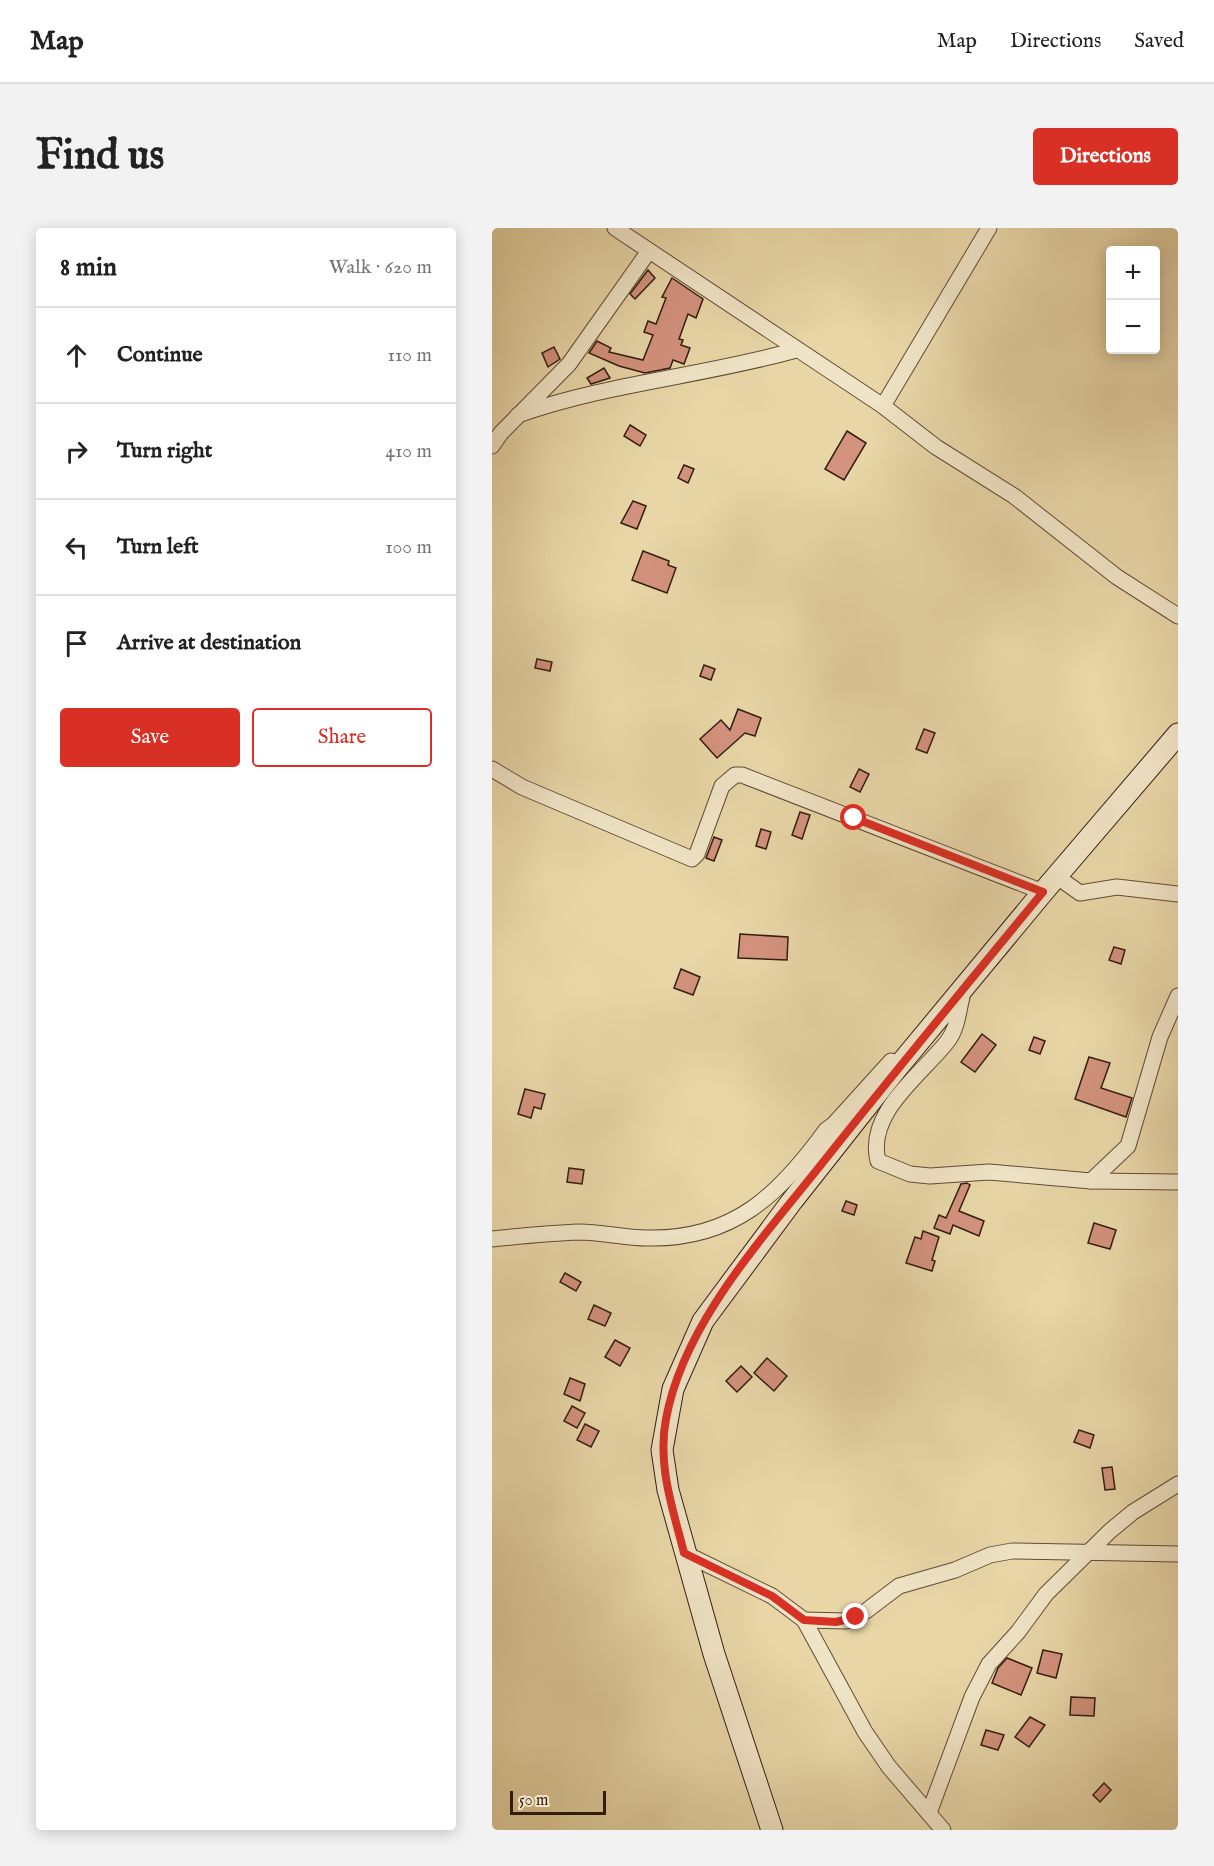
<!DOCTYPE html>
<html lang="en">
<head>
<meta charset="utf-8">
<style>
	:root { --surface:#fff; --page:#f2f2f2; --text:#222; --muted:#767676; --line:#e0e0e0; --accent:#d93025 }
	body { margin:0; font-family:"IM FELL English",serif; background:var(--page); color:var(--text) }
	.controls { position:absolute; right:18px; top:18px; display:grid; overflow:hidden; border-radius:6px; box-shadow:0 3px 15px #0003 }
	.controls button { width:54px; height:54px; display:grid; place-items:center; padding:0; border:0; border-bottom:2px solid var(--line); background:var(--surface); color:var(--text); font:30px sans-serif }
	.scale { position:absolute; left:18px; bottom:15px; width:96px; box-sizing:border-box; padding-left:6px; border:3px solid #331d11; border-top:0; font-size:16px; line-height:21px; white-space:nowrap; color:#331d11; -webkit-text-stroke:4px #f0e4c6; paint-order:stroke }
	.stop { position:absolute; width:18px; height:18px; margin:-14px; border:4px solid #d93025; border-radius:50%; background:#fff }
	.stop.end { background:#d93025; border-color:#fff; box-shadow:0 2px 6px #0008 }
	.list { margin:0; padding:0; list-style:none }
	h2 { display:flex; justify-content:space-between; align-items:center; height:78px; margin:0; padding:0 24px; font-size:26px }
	h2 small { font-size:20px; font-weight:400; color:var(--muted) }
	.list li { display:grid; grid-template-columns:39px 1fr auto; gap:18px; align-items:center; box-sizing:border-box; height:96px; padding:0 24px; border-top:2px solid var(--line) }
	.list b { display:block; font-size:22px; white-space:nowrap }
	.list em { font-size:20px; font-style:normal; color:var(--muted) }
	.actions { display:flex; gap:12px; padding:18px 24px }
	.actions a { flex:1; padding:14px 0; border:2px solid var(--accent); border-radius:6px; text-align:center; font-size:21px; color:var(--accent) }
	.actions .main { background:var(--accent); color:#fff }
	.icon { flex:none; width:33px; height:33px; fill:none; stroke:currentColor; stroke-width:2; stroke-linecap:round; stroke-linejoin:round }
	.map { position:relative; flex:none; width:686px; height:1602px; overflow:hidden; border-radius:6px }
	header { display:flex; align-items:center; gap:36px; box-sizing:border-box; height:84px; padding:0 30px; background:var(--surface); border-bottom:2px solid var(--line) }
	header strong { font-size:28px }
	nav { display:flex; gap:33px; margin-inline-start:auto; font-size:21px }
	.intro { display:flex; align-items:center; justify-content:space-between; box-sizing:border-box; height:144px; padding:0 36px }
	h1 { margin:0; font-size:42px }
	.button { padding:15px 27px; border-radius:6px; background:var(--accent); color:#fff; font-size:21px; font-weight:700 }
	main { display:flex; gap:36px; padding:0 36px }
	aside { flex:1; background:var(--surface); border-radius:6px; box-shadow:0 3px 15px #0003 }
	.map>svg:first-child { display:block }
	.building { fill:#d3927d; stroke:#331d11; stroke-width:1.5 }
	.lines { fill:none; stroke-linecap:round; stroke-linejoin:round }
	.street-casing { stroke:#604b36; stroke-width:17 }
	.secondary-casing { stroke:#331d11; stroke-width:23 }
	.street { stroke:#f0e4c6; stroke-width:15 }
	.secondary { stroke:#f0e4c6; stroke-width:21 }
	.route { stroke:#d93025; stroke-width:8 }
</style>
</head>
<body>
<header>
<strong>Map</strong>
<nav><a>Map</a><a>Directions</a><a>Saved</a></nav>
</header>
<div class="intro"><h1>Find us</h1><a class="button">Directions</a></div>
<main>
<aside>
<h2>8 min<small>Walk · 620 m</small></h2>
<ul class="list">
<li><svg class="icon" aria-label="ahead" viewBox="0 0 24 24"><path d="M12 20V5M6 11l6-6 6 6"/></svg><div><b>Continue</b></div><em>110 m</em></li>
<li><svg class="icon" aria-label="right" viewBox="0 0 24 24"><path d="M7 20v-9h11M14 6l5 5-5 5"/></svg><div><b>Turn right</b></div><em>410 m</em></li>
<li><svg class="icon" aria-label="left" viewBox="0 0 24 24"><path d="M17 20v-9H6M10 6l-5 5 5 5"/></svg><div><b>Turn left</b></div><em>100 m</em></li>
<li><svg class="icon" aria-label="arrive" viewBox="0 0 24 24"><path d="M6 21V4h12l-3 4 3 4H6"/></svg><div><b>Arrive at destination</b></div></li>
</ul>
<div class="actions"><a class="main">Save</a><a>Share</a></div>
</aside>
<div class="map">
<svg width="686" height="1602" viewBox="0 0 686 1602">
	<rect width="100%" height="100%" fill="#e8d6a7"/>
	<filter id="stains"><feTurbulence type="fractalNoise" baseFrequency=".00333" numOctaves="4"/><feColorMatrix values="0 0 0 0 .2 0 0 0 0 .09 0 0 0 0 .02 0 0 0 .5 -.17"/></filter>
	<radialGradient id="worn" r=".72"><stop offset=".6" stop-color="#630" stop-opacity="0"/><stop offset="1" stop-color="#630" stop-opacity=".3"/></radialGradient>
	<g class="building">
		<path d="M156 42 163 50 143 71 138 66Z"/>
		<path d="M180 50 211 71 204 90 196 86 187 111 191 112 189 117 198 120 192 136 181 132 178 140 153 145 127 138 97 125 105 113 119 120 117 124 151 132 161 107 152 104 156 93 164 96 174 70 170 69Z"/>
		<path d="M62 119 68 131 56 139 50 125Z"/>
		<path d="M112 140 118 150 99 156 95 150Z"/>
		<path d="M138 197 154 207 148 218 132 208Z"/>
		<path d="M355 203 374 215 352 252 333 241Z"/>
		<path d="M192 237 202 241 196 255 186 250Z"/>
		<path d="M141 273 154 278 145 301 129 295Z"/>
		<path d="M151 323 177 333 176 337 184 340 175 365 140 352Z"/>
		<path d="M45 431 60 434 58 443 43 440Z"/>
		<path d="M212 437 223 441 219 452 208 448Z"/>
		<path d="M246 481 269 490 263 508 253 505 225 530 208 511 229 492 238 502Z"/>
		<path d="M432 501 443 505 435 525 424 521Z"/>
		<path d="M367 541 377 546 368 564 358 559Z"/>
		<path d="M308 584 318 587 310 611 300 607Z"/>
		<path d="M269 601 279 604 274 621 264 618Z"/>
		<path d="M222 609 230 612 222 633 214 630Z"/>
		<path d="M248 706 296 709 295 732 246 730Z"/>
		<path d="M622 719 633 722 629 736 617 732Z"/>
		<path d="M189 741 208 749 201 767 182 760Z"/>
		<path d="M490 806 504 817 483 844 469 834Z"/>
		<path d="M542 809 553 813 548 826 537 822Z"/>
		<path d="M597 829 618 835 609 860 640 870 634 889 583 871Z"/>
		<path d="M33 861 53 866 49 881 42 879 39 890 26 886Z"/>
		<path d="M77 940 92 942 90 956 75 954Z"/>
		<path d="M475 955 478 957 467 983 492 993 487 1008 461 997 458 1006 442 1000 447 987 454 990 469 956Z"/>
		<path d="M354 973 365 977 362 987 350 983Z"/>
		<path d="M602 995 624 1002 618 1021 596 1015Z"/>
		<path d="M431 1003 447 1009 440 1032 443 1033 440 1043 414 1035 423 1009 429 1011Z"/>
		<path d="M73 1045 89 1054 84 1063 68 1054Z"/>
		<path d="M102 1077 119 1085 113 1098 96 1091Z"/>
		<path d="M123 1112 138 1120 128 1138 113 1129Z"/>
		<path d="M275 1130 295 1148 282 1163 262 1145Z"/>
		<path d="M249 1138 260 1149 245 1164 234 1153Z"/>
		<path d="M78 1150 93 1156 88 1173 72 1166Z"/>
		<path d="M80 1178 93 1185 85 1200 72 1193Z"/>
		<path d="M93 1196 107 1203 99 1219 85 1212Z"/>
		<path d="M587 1202 602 1207 598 1220 582 1214Z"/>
		<path d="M620 1239 623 1261 613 1262 610 1240Z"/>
		<path d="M551 1422 570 1426 564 1450 545 1445Z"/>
		<path d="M515 1430 540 1440 529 1467 500 1455 506 1440Z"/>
		<path d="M579 1469 603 1470 602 1488 578 1487Z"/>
		<path d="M538 1489 553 1497 537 1519 523 1509Z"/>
		<path d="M494 1502 512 1507 506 1522 489 1517Z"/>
		<path d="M612 1555 619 1562 608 1574 601 1567Z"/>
	</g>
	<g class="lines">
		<defs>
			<g id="street">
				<path d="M123 0 391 178 444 219 522 268 625 349 686 388"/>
				<path d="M391 178 497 0"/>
				<path d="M26 187C116 155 212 148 304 122"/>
				<path d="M0 218 9 205 77 136 157 23"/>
				<path d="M0 541 30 559 200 631 205 626 230 558 243 547H250L551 664"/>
				<path d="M564 648 588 665 625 659 686 666"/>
				<path d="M472 762C466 780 467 799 455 814 428 848 374 885 386 933L418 946 438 948 497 944 599 953 686 954"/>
				<path d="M599 953 636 918 668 809 686 768"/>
				<path d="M0 1011C29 1008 58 1005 87 1004 110 1004 132 1010 155 1010 241 1012 287 967 334 902L342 896 399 833"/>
				<path d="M192 1325 280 1368 312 1392 373 1504 397 1539 451 1602"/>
				<path d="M312 1392 354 1393 374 1383 407 1358 463 1342 498 1327 520 1323 686 1326"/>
				<path d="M437 1585 480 1469 497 1436 526 1404 554 1366 618 1303 641 1284 686 1256"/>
			</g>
			<path id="secondary" d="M280 1602 222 1426 176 1262 170 1222 181 1161 211 1093 300 973 405 840 551 664 686 506"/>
		</defs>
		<use href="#street" class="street-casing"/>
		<use href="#secondary" class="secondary-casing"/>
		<use href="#street" class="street"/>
		<use href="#secondary" class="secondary"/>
	</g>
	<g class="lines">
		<path class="route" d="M362 590 551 664C476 755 401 846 328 938 269 1012 191 1097 174 1191 165 1237 181 1281 192 1325L280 1368 312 1392 344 1394 364 1389"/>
	</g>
	<rect width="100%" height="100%" filter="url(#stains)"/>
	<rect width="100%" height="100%" fill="url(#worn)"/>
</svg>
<div class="controls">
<button>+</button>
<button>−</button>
</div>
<div class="scale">50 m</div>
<div class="stop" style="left:362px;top:590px"></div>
<div class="stop end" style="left:364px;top:1389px"></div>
</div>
</main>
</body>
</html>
